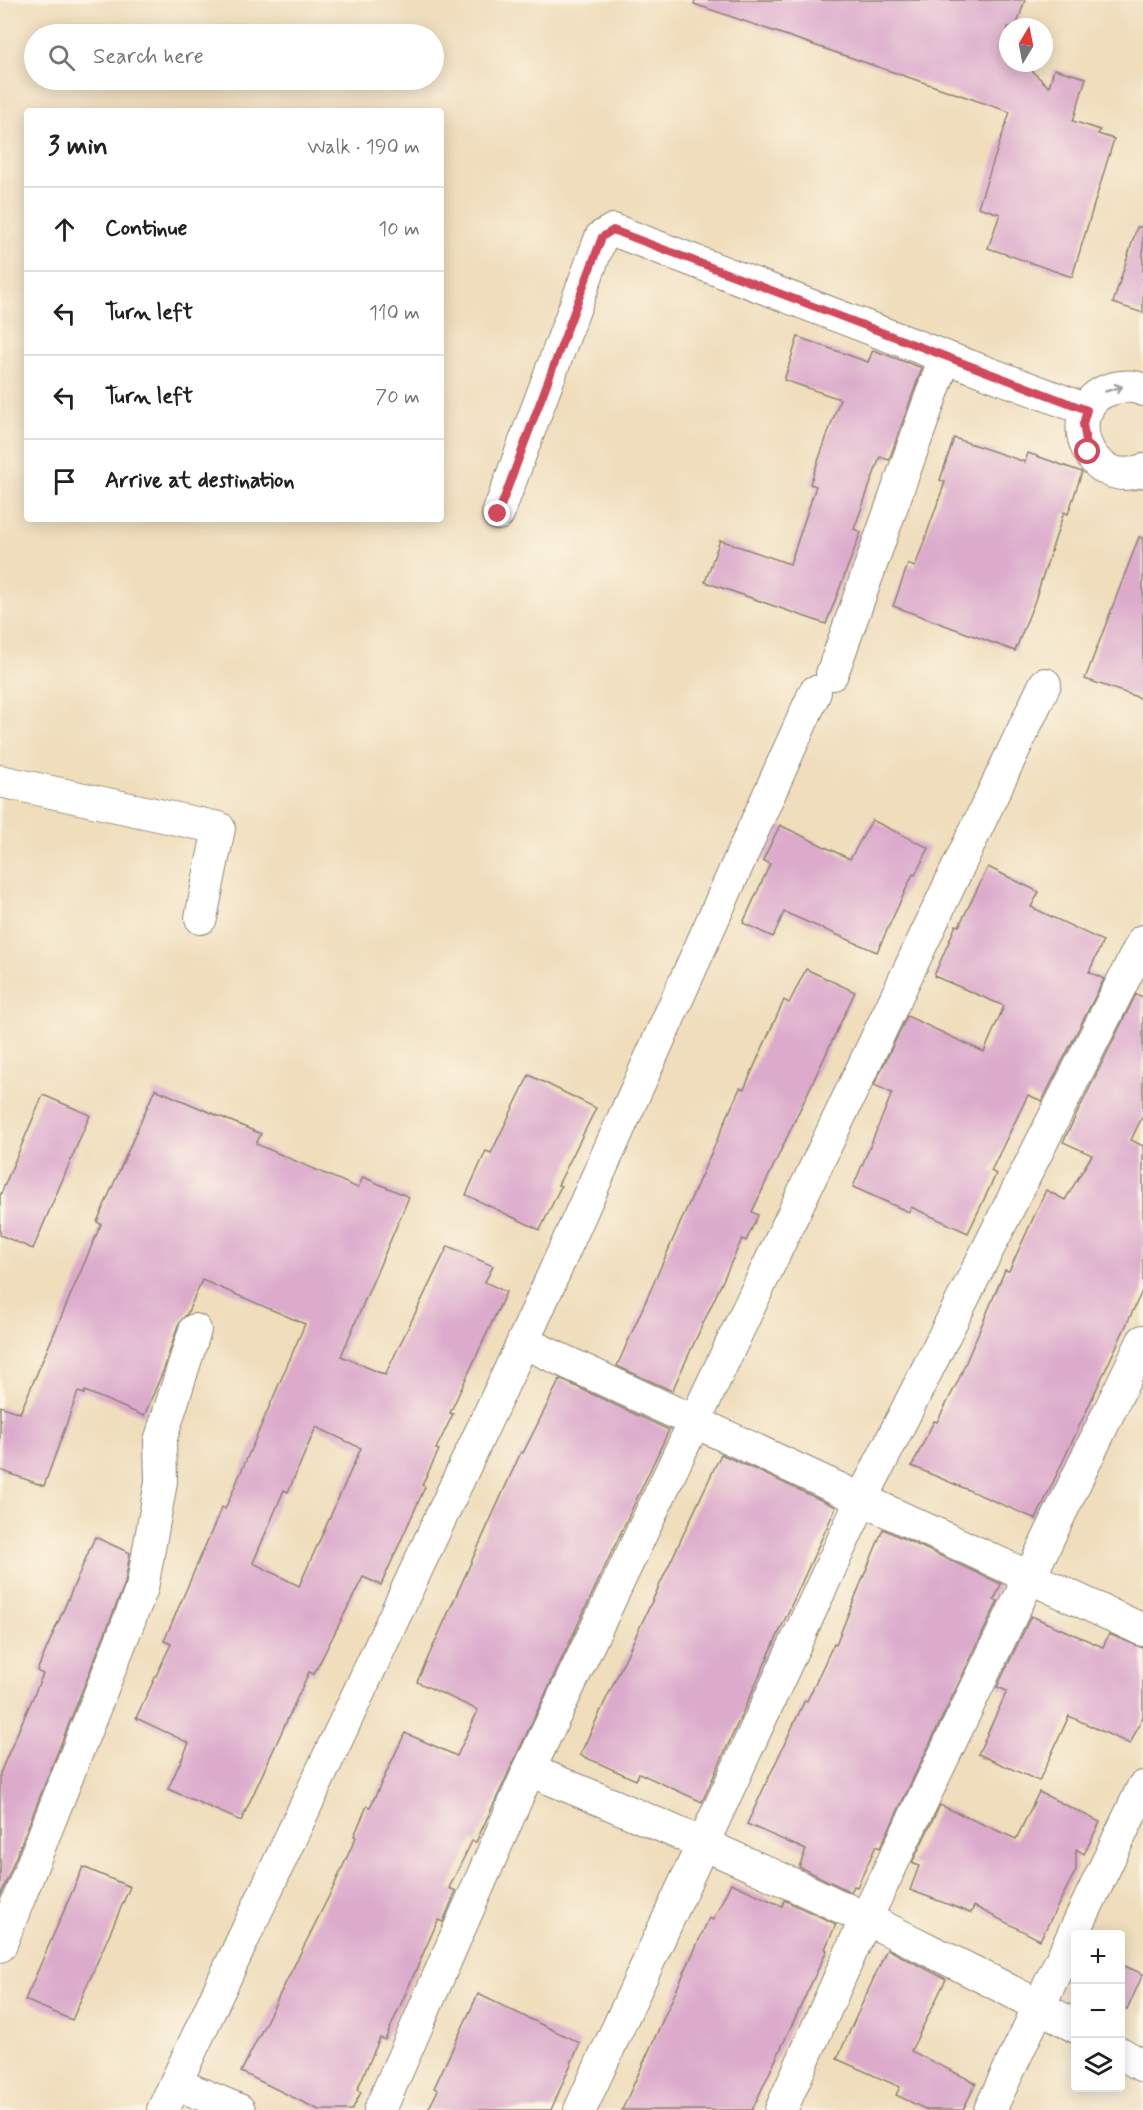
<!DOCTYPE html>
<html lang="en">
<head>
<meta charset="utf-8">
<style>
	:root { --surface:#fff; --page:#f6f6f6; --text:#202124; --muted:#757577; --line:#e0e0e0 }
	body { margin:0; font-family:Mynerve,sans-serif; background:var(--page); color:var(--text) }
	.controls { position:absolute; right:18px; bottom:18px; display:grid; overflow:hidden; border-radius:6px; box-shadow:0 3px 15px #0003 }
	.controls button { width:54px; height:54px; display:grid; place-items:center; padding:0; border:0; border-bottom:2px solid var(--line); background:var(--surface); color:var(--text); font:30px sans-serif }
	.compass { position:absolute; left:999px; top:18px; width:54px; height:54px; border-radius:50%; background:var(--surface); box-shadow:0 3px 15px #0003; rotate:10deg }
	.stop { position:absolute; width:18px; height:18px; margin:-14px; border:4px solid #d1495b; border-radius:50%; background:#fff }
	.stop.end { background:#d1495b; border-color:#fff; box-shadow:0 2px 6px #0008 }
	.list { margin:0; padding:0; list-style:none }
	h2 { display:flex; justify-content:space-between; align-items:center; height:78px; margin:0; padding:0 24px; font-size:26px }
	h2 small { font-size:20px; font-weight:400; color:var(--muted) }
	.list li { display:grid; grid-template-columns:39px 1fr auto; gap:18px; align-items:center; box-sizing:border-box; height:84px; padding:0 24px; border-top:2px solid var(--line) }
	.list b { display:block; font-size:22px; white-space:nowrap }
	.list em { font-size:20px; font-style:normal; color:var(--muted) }
	.icon { flex:none; width:33px; height:33px; fill:none; stroke:currentColor; stroke-width:2; stroke-linecap:round; stroke-linejoin:round }
	.map { position:relative; flex:none; width:1143px; height:2110px; overflow:hidden }
	.search { position:absolute; background:var(--surface); box-shadow:0 3px 15px #0003; left:24px; top:24px; width:420px; height:66px; display:flex; align-items:center; gap:15px; box-sizing:border-box; padding:0 21px; border-radius:33px; color:var(--muted); font-size:22px }
	.panel { position:absolute; background:var(--surface); box-shadow:0 3px 15px #0003; left:24px; top:108px; width:420px; height:414px; border-radius:6px }
	.map>svg:first-child { display:block }
	.building { fill:#dcabcc; fill-rule:evenodd }
	.lines { fill:none; stroke-linecap:round; stroke-linejoin:round }
	.street-casing { stroke:#8d8473; stroke-width:34 }
	.street { stroke:#fff; stroke-width:32 }
	.oneway { stroke:#a0a0a0 }
	.route { stroke:#d1495b; stroke-width:8 }
</style>
</head>
<body>
<div class="map">
<svg width="1143" height="2110" viewBox="0 0 1143 2110">
	<rect width="100%" height="100%" fill="#fcf5e5"/>
	<filter id="ink" filterUnits="userSpaceOnUse"><feTurbulence type="fractalNoise" baseFrequency=".0167" numOctaves="2"/><feDisplacementMap in="SourceGraphic" scale="12" xChannelSelector="R" yChannelSelector="G"/><feConvolveMatrix kernelMatrix="1 2 1 2 8 2 1 2 1" color-interpolation-filters="sRGB"/></filter>
	<filter id="wash" filterUnits="userSpaceOnUse"><feTurbulence type="fractalNoise" baseFrequency=".008" numOctaves="4" result="noise"/><feDisplacementMap in="SourceGraphic" scale="24" xChannelSelector="R" yChannelSelector="G"/><feGaussianBlur stdDeviation="1.35" result="paint"/><feColorMatrix in="noise" values="0 0 0 0 0 0 0 0 0 0 0 0 0 0 0 0 0 1.4 0 .05"/><feComposite in="paint" operator="in"/></filter>
	<g filter="url(#wash)">
		<rect width="100%" height="100%" fill="#efddbb"/>
		<g id="blocks">
			<g class="building">
				<path d="M695 0H1025L1016 27H1008V63H1023L1049 87 1054 69 1086 78 1073 121 1100 130 1098 134 1114 139 1072 277 988 248 1000 214 978 207 1010 112 694 4Z"/>
				<path d="M1137 227H1143V313L1113 303Z"/>
				<path d="M798 337 868 362 873 350 922 368 889 460 880 457 854 529 861 532 826 624 705 582 720 540 790 564 816 486 810 484 840 399 784 380Z"/>
				<path d="M954 438 1025 462 1028 453 1082 472 1068 514 1064 512 1034 603 1015 651 893 606 908 564 915 567 945 482 940 480Z"/>
				<path d="M1139 537 1143 538V699L1085 679Z"/>
				<path d="M872 820 929 848 915 875 913 874 877 952 784 912 773 937 743 923 770 864 763 860 780 825 850 859Z"/>
				<path d="M988 867 1039 892 1031 907 1103 941 1089 972 1104 979 1042 1101 1028 1095 991 1171 996 1174 968 1233 911 1207 909 1212 853 1187 892 1093 874 1085 907 1016 984 1052 1004 1006 934 976 956 925 959 926Z"/>
				<path d="M806 969 855 992 752 1212 758 1215 746 1241 742 1239 672 1391 617 1366 740 1088 744 1089 784 1000 789 1003Z"/>
				<path d="M1136 994 1143 997V1115L1131 1140 1143 1146V1289L1036 1519 912 1466 934 1421 937 1422 958 1381 1005 1270 1009 1271 1046 1190 1065 1200 1092 1155 1063 1142Z"/>
				<path d="M529 1075 596 1108 558 1185 561 1186 540 1230 466 1195 486 1151 491 1153Z"/>
				<path d="M155 1089 261 1134 256 1144 358 1188 363 1177 409 1197 341 1356 385 1375 448 1246 493 1266 485 1282 506 1292 450 1413 453 1414 436 1449 439 1450 422 1485 425 1487 381 1585 363 1577 314 1674 309 1672 241 1821 168 1789 189 1743 136 1718 171 1644 164 1641 222 1507 225 1509 305 1324 202 1280 187 1314 178 1325 164 1369 144 1416 85 1391 84 1394 78 1392 44 1486 0 1470V1406L20 1413 101 1224 97 1222ZM316 1427 361 1448 299 1586 253 1563 284 1490 288 1492Z"/>
				<path d="M43 1095 90 1115 33 1249 0 1235V1196Z"/>
				<path d="M560 1379 669 1430 476 1842 472 1841 449 1888 456 1891 443 1922 438 1920 385 2040 380 2038 357 2090 361 2092 352 2110H319L241 2072 333 1888 356 1837 354 1836 367 1806 370 1807 405 1733 457 1756 478 1710 417 1682 521 1452 523 1453Z"/>
				<path d="M721 1454 836 1507 702 1802 639 1773 636 1780 580 1755Z"/>
				<path d="M883 1529 1001 1584 994 1600 998 1601 880 1848 876 1846 857 1887 854 1886 851 1892 799 1867 806 1850 747 1824 805 1700 807 1701 834 1643 836 1644Z"/>
				<path d="M95 1537 130 1553 125 1583 0 1897V1773L43 1674 37 1671Z"/>
				<path d="M1031 1616 1103 1647 1109 1634 1143 1648V1716L1130 1744 1069 1716 1039 1781 978 1754 1007 1691 997 1687Z"/>
				<path d="M1039 1792 1100 1822 1084 1854 1076 1849V1870L1040 1940 974 1906 971 1913 910 1890 919 1866 912 1863 940 1805 1016 1839Z"/>
				<path d="M83 1867 130 1887 72 2020 25 2000Z"/>
				<path d="M731 1883 782 1906 784 1900 836 1924 825 1949 827 1950 752 2110H622L709 1918 713 1920Z"/>
				<path d="M887 1949 946 1979 911 2051 976 2083 963 2110H927L896 2095 900 2087 837 2059Z"/>
				<path d="M1120 1964 1143 1974 1127 2010 1120 2007Z"/>
				<path d="M478 1994 580 2043 551 2110H428L438 2090 434 2088Z"/>
			</g>
		</g>
	</g>
	<g filter="url(#ink)">
		<use href="#blocks" fill-opacity="0" stroke="#8d8473" stroke-width="1.5"/>
		<g class="lines">
			<defs>
				<g id="street">
					<path d="M1143 390C1133 385 1122 386 1111 389 1057 405 1087 493 1143 470"/>
					<path d="M498 514 601 237 613 230 945 357"/>
					<path d="M832 674 945 357 1087 410"/>
					<path d="M0 781 219 828 201 918"/>
					<path d="M523 1342 1143 1630"/>
					<path d="M529 1770C665 1826 799 1884 931 1951 980 1975 1028 1999 1076 2027"/>
					<path d="M0 1946 142 1588 161 1482 160 1441 195 1330"/>
					<path d="M1120 2053 1143 2066"/>
					<path d="M177 2084 239 2110"/>
					<path d="M163 2110 523 1342 815 692"/>
					<path d="M380 2110 529 1770 1045 684"/>
					<path d="M580 2110 862 1499 1143 941"/>
					<path d="M781 2110 866 1918 1143 1341"/>
					<path d="M990 2110 1143 1787"/>
				</g>
			</defs>
			<use href="#street" class="street-casing"/>
			<use href="#street" class="street"/>
		</g>
		<defs><path id="oneway-shaft" d="M-6 0H5M1.5-3L5.5 0L1.5 3" fill="none" stroke-width="1.6" stroke-linecap="round" stroke-linejoin="round" transform="scale(1.5)"/></defs>
		<use class="oneway" href="#oneway-shaft" transform="translate(1114 389) rotate(-16)"/>
	</g>
	<g class="lines" filter="url(#ink)">
		<path class="route" d="M498 514 602 237 613 230 1087 410 1083 424 1088 452"/>
	</g>
</svg>
<div class="controls">
<button>+</button>
<button>−</button>
<button><svg class="icon" aria-label="layers" viewBox="0 0 24 24"><path d="M12 4l9 5-9 5-9-5zM3 14l9 5 9-5"/></svg></button>
</div>
<svg class="compass" viewBox="-18 -18 36 36"><path d="M0-13l5 13h-10z" fill="#e53935"/><path d="M0 13l5-13h-10z" fill="#757577"/></svg>
<div class="stop" style="left:1088px;top:452px"></div>
<div class="stop end" style="left:498px;top:514px"></div>
<div class="search"><svg class="icon" aria-label="search" viewBox="0 0 24 24"><circle cx="10" cy="10" r="6"/><path d="M15 15l6 6"/></svg>Search here</div>
<section class="panel">
<h2>3 min<small>Walk · 190 m</small></h2>
<ul class="list">
<li><svg class="icon" aria-label="ahead" viewBox="0 0 24 24"><path d="M12 20V5M6 11l6-6 6 6"/></svg><div><b>Continue</b></div><em>10 m</em></li>
<li><svg class="icon" aria-label="left" viewBox="0 0 24 24"><path d="M17 20v-9H6M10 6l-5 5 5 5"/></svg><div><b>Turn left</b></div><em>110 m</em></li>
<li><svg class="icon" aria-label="left" viewBox="0 0 24 24"><path d="M17 20v-9H6M10 6l-5 5 5 5"/></svg><div><b>Turn left</b></div><em>70 m</em></li>
<li><svg class="icon" aria-label="arrive" viewBox="0 0 24 24"><path d="M6 21V4h12l-3 4 3 4H6"/></svg><div><b>Arrive at destination</b></div></li>
</ul>
</section>
</div>
</body>
</html>
